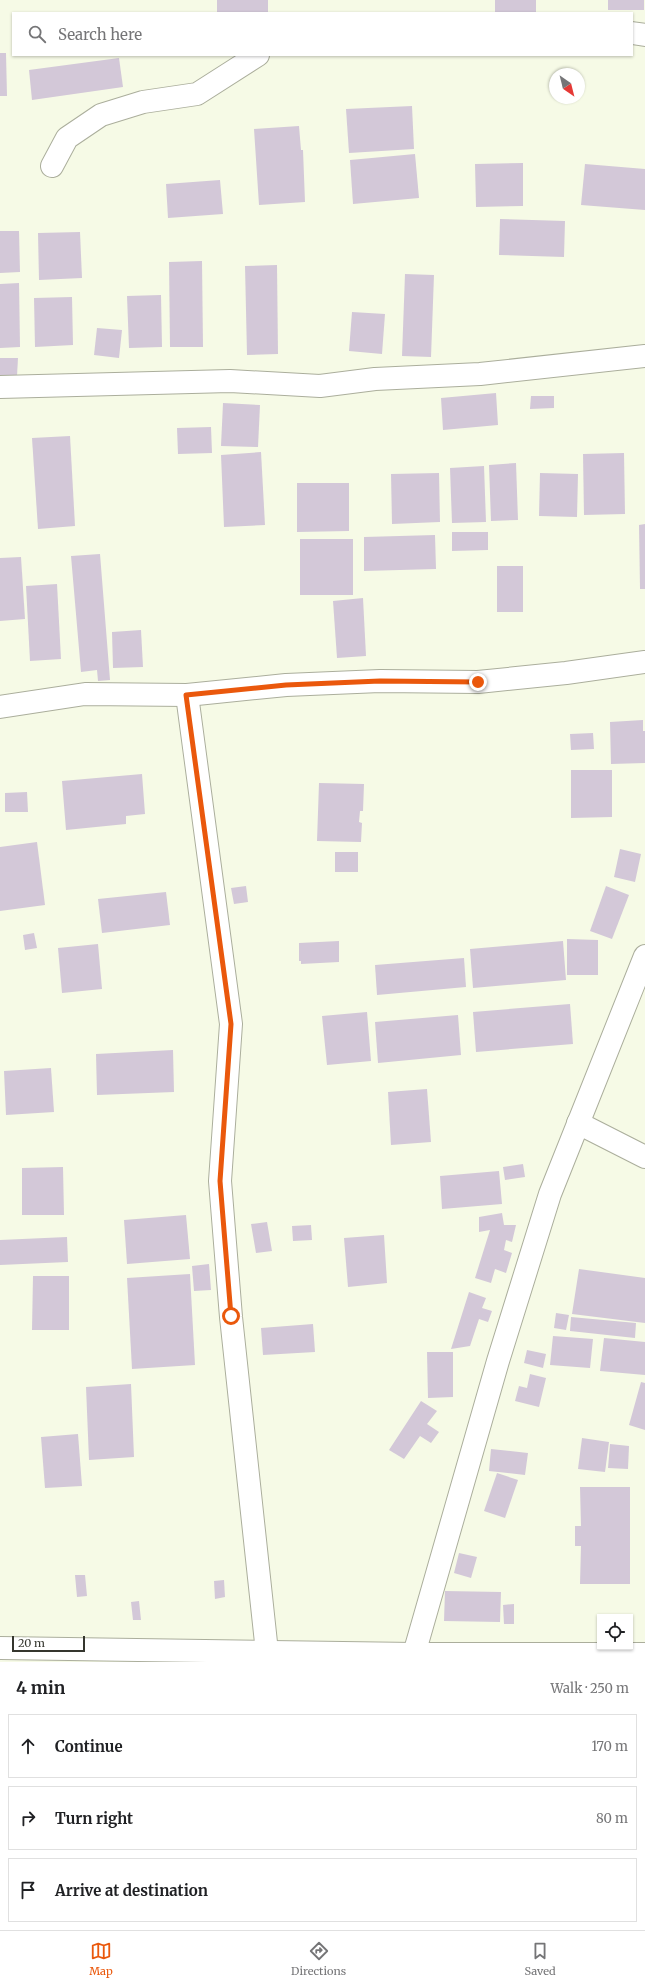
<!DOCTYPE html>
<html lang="en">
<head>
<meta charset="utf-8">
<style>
	:root { --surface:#fff; --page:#f2f2f2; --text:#202124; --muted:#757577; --line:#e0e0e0; --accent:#ea580c }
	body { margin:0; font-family:Merriweather,serif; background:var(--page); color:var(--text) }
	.controls { position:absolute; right:12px; bottom:12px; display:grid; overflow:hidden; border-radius:0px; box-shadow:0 1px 3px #0004 }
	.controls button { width:36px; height:36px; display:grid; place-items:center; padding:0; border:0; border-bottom:1px solid var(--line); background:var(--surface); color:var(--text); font:20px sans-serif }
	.compass { position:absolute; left:549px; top:68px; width:36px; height:36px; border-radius:50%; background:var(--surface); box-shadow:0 1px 3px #0004; rotate:145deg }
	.scale { position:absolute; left:12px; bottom:10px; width:73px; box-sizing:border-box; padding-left:4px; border:2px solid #35362e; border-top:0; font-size:11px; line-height:14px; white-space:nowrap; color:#35362e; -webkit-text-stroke:3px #fff; paint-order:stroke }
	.stop { position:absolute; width:12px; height:12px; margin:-9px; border:3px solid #ea580c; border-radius:50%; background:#fff }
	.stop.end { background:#ea580c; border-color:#fff; box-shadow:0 1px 4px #0008 }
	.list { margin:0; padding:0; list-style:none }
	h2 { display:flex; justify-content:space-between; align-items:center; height:52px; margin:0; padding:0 16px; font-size:17px }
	h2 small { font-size:13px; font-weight:400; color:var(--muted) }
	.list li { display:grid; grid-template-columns:26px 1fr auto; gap:12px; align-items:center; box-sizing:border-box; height:64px; margin:0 8px 8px; padding:0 8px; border:1px solid var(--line); border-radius:0px }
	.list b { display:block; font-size:15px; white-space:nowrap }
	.list em { font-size:13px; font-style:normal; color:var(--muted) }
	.icon { flex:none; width:22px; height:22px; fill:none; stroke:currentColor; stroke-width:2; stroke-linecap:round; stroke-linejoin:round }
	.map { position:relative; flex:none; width:645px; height:1662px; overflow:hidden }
	.search { position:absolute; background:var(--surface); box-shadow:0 1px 3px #0004; left:12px; right:12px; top:12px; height:44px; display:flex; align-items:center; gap:10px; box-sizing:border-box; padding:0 14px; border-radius:0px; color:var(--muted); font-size:15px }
	.sheet { height:268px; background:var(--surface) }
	nav { display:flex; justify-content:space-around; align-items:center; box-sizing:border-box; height:56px; border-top:1px solid var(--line); background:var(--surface); font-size:11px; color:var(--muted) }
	nav a { display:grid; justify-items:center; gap:2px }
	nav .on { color:var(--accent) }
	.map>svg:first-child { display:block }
	.building { fill:#d3c8d8 }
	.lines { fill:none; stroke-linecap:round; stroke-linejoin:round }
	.minor-casing { stroke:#abae9c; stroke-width:24 }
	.minor { stroke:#fff; stroke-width:22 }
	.route { stroke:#ea580c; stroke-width:5 }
</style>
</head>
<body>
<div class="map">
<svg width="645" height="1662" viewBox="0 0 645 1662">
	<rect width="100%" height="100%" fill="#f6fae6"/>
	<g class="building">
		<path d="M217 0H268V12L217 13Z"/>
		<rect x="495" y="0" width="41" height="13"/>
		<rect x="608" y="0" width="36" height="10"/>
		<path d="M0 53H6L7 96H0Z"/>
		<path d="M119 58 123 87 32 100 29 70Z"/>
		<path d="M412 106 414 149 349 153 346 109Z"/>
		<path d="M299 126 301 150H303L305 202 259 205 254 129Z"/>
		<path d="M415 154 419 198 353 204 350 160Z"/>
		<path d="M523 163V206L476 207 475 164Z"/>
		<path d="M585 164 645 169V210L581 205Z"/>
		<path d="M220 180 223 214 168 218 166 184Z"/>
		<path d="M500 219 565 221 564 257 499 255Z"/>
		<path d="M0 231H19L20 272 0 273Z"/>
		<path d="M80 232 82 278 39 280 38 233Z"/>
		<path d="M202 261 203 347H170L169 262Z"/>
		<path d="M277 265 278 354 247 355 245 266Z"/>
		<path d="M405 274 434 275 431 357 402 356Z"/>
		<path d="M19 283 20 347 0 348V284Z"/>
		<path d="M161 295 162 347 129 348 127 296Z"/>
		<path d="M72 297 73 345 35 347 34 298Z"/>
		<path d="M352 312 385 314 382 354 349 351Z"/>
		<path d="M97 328 122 330 119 358 94 355Z"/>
		<path d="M0 358H18L17 376 0 377Z"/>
		<path d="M496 393 498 425 443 430 441 398Z"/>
		<path d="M531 396H554V408L530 409Z"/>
		<path d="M223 403 260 405 258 447 221 446Z"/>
		<path d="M211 427 212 453 178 454 177 428Z"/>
		<path d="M70 436 75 526 38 529 32 438Z"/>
		<path d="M261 452 265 525 224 527 221 455Z"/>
		<path d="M624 453 625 514 584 515 583 454Z"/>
		<path d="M516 463 518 520 491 521 489 465Z"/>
		<path d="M484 466 486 522 452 523 450 468Z"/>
		<path d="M439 473 440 522 392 524 391 474Z"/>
		<path d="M540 473 578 474 577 517 539 516Z"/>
		<path d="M297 483H349V531L297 532Z"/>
		<path d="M645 524V589H640L639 525Z"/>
		<path d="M452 532H488V550L452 551Z"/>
		<path d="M435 535 436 569 364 571V537Z"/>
		<rect x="300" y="539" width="53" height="56"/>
		<path d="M100 554 110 680 98 681 97 670 81 672 71 556Z"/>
		<path d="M21 557 25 619 0 621V558Z"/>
		<rect x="497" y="566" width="26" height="46"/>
		<path d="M57 584 61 659 30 661 26 586Z"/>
		<path d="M363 598 366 656 337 658 333 601Z"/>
		<path d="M141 630 143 667 113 668 112 632Z"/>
		<path d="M643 720V731H645V763L611 764 610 722Z"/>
		<path d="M593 733 594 749 571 750 570 734Z"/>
		<path d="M571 770H612V817L571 818Z"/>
		<path d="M142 774 145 814 126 816V824L66 830 62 781Z"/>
		<path d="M319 783 364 784 363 811H360L359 822 362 823 361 842 317 841Z"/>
		<path d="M27 792 28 812H5V793Z"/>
		<path d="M37 842 45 905 0 911V847Z"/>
		<path d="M620 849 641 854 635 882 614 877Z"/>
		<rect x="335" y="852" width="23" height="20"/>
		<path d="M246 886 248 902 234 904 231 888Z"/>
		<path d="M606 886 629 895 612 939 590 931Z"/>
		<path d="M166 892 170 925 102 933 98 899Z"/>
		<path d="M34 933 37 948 25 950 23 935Z"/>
		<path d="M567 939 598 940V975H567Z"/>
		<path d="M339 941V962L301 964V961H299V943Z"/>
		<path d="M563 941 566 980 473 988 470 949Z"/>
		<path d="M98 944 102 989 62 993 58 948Z"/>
		<path d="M464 958 466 987 377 995 375 965Z"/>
		<path d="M570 1004 573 1044 476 1052 473 1012Z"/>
		<path d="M367 1012 371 1061 327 1065 322 1016Z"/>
		<path d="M458 1015 461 1055 378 1063 375 1022Z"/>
		<path d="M173 1050 174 1092 97 1095 96 1054Z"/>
		<path d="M51 1068 54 1112 6 1115 4 1071Z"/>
		<path d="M427 1089 431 1142 391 1145 388 1092Z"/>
		<path d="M523 1164 525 1177 505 1180 503 1167Z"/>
		<path d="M63 1167 64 1215H22V1168Z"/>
		<path d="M499 1171 502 1204 442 1209 440 1176Z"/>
		<path d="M502 1213 504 1225H516L512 1242 506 1240 504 1250 512 1253 506 1273 495 1269 491 1283 475 1278 490 1230 479 1232V1217Z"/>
		<path d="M186 1215 190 1259 127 1264 124 1220Z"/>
		<path d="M267 1222 272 1251 256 1253 251 1224Z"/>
		<path d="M311 1225 312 1240 293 1241 292 1226Z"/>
		<path d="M384 1235 387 1283 348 1287 344 1238Z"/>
		<path d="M67 1237 68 1262 0 1265V1240Z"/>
		<path d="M209 1264 211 1290 194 1291 192 1266Z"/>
		<path d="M579 1269 645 1278V1323L572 1314Z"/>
		<path d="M190 1274 195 1365 132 1369 127 1278Z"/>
		<path d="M33 1276H69V1330H32Z"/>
		<path d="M469 1292 486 1298 482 1308 492 1311 488 1322 479 1319 470 1346 451 1349Z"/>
		<path d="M556 1313 569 1315 566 1330 554 1328Z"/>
		<path d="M571 1317 636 1323 635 1338 570 1331Z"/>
		<path d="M313 1324 315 1352 263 1355 261 1328Z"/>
		<path d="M553 1336 593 1339 590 1368 550 1365Z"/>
		<path d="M604 1338 645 1342V1375L600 1371Z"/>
		<path d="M527 1350 546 1354 543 1368 524 1363Z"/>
		<path d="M427 1352H453V1397L428 1398Z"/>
		<path d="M530 1374 546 1378 539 1407 515 1401 519 1386 527 1388Z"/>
		<path d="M641 1382 645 1383V1430L629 1425Z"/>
		<path d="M131 1384 134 1457 89 1460 86 1387Z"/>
		<path d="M421 1401 437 1411 427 1424 439 1432 431 1443 420 1436 404 1459 389 1450Z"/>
		<path d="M78 1434 82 1486 45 1488 41 1437Z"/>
		<path d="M582 1438 609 1442 605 1472 578 1469Z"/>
		<path d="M610 1444 629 1446 628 1469 608 1468Z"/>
		<path d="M491 1449 528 1453 525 1475 489 1471Z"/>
		<path d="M497 1473 518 1480 505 1518 484 1511Z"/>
		<path d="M580 1487H630V1584H580L581 1546H575V1526H581Z"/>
		<path d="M459 1553 477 1557 471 1578 454 1573Z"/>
		<path d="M75 1575H85L87 1596 77 1597Z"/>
		<path d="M224 1580 225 1597 215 1599 214 1581Z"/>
		<path d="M445 1591 501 1592 500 1622 444 1621Z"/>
		<path d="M139 1601 141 1620H133L131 1602Z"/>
		<path d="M514 1604V1624H504L503 1605Z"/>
	</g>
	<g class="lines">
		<defs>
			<g id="minor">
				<path d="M632 33 645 35"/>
				<path d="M52 166 67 138 101 115 143 102 197 94 258 55"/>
				<path d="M0 387 230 381 320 386 375 379 480 374 645 356"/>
				<path d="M187 695 231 1024 220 1181 231 1317 267 1652"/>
				<path d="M0 707 85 694 187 695 286 685 380 681 478 682 566 673 645 662"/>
				<path d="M578 1123 645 1157"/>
				<path d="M0 1648 414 1654H645"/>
				<path d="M414 1662V1654L498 1361 550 1194 645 956"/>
			</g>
		</defs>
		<use href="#minor" class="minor-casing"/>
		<use href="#minor" class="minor"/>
	</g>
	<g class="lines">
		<path class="route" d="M231 1316 220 1181 231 1024 186 695 286 685 380 681 478 682"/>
	</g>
</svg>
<div class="controls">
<button><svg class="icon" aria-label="locate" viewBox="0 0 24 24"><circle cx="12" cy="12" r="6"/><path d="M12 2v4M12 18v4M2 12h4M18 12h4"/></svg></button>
</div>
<svg class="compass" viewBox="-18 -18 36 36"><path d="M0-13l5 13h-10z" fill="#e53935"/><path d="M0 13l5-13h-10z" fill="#757577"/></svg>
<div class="scale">20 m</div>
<div class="stop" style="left:231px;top:1316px"></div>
<div class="stop end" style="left:478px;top:682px"></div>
<div class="search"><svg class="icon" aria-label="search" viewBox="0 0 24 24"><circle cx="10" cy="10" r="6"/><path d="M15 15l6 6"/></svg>Search here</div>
</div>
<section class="sheet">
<h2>4 min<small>Walk · 250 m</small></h2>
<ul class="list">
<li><svg class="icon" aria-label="ahead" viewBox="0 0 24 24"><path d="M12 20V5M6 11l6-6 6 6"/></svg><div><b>Continue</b></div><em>170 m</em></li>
<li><svg class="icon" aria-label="right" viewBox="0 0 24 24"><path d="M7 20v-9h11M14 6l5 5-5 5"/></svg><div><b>Turn right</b></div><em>80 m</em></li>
<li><svg class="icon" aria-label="arrive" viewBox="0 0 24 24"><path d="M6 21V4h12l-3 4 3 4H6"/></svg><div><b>Arrive at destination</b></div></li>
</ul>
</section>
<nav>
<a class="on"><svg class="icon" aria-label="map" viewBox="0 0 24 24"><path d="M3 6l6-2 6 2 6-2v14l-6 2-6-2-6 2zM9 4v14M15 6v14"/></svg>Map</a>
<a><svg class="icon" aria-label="directions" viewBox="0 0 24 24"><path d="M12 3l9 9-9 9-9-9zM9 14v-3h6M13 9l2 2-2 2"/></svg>Directions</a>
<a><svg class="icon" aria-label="saved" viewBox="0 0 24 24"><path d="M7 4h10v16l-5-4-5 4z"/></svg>Saved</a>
</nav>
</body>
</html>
